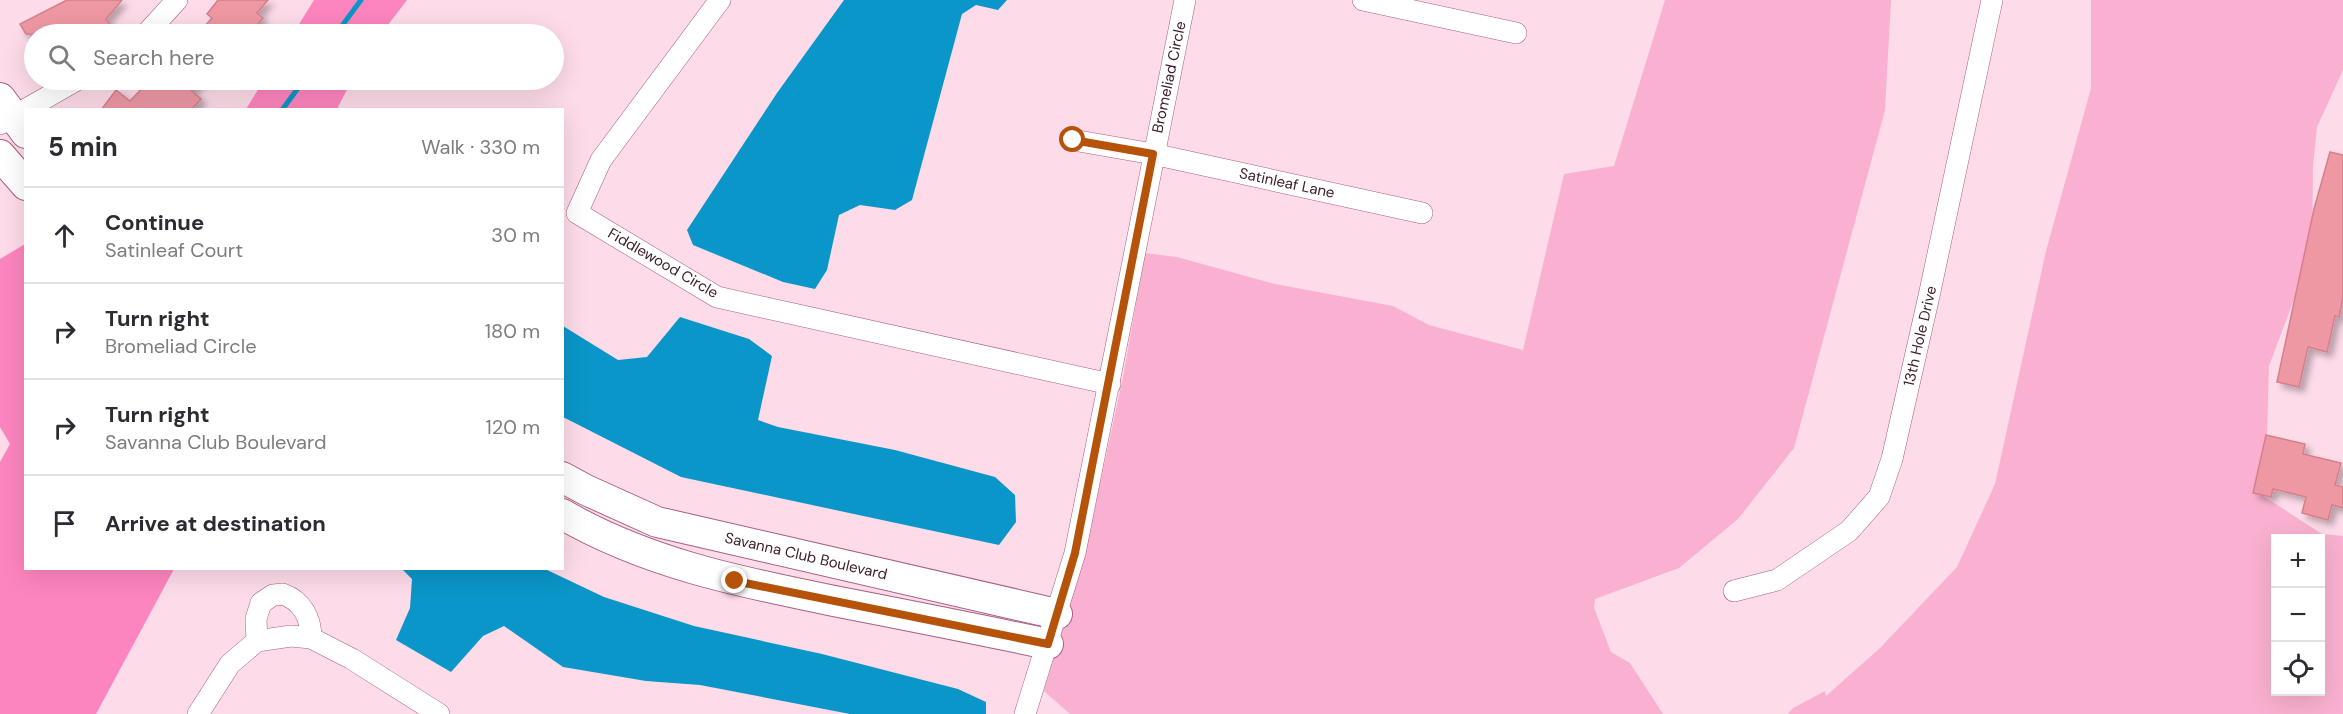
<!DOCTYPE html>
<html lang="en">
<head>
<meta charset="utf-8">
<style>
	:root { --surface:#fff; --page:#f7f7f7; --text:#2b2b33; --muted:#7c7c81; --line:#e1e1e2 }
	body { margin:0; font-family:"DM Sans",sans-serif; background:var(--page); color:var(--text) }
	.controls { position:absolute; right:18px; bottom:18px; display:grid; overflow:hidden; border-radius:0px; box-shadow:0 6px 24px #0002 }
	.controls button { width:54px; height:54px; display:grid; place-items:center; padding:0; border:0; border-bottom:2px solid var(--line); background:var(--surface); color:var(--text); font:30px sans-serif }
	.stop { position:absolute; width:18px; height:18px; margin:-14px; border:4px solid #b45309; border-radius:50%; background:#fff }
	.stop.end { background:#b45309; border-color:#fff; box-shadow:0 2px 6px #0008 }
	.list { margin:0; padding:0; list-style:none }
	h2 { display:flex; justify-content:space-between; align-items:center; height:78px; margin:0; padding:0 24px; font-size:26px }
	h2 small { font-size:20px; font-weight:400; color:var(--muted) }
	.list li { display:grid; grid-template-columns:39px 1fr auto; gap:18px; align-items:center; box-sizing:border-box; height:96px; padding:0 24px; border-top:2px solid var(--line) }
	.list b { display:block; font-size:22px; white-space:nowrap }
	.list p { margin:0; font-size:20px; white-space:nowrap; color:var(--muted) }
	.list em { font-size:20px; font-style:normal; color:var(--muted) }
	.icon { flex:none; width:33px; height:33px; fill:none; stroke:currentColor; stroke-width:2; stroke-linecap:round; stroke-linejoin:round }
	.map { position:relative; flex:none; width:2343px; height:714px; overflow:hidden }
	.search { position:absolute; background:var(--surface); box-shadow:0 6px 24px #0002; left:24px; top:24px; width:540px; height:66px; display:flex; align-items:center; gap:15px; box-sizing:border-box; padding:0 21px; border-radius:33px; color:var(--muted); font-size:22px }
	.panel { position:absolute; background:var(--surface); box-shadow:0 6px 24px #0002; left:24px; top:108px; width:540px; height:462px; border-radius:0px }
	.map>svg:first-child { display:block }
	.green { fill:#fab1d1; fill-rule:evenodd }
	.forest { fill:#fd85bf }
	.water { fill:#0a96c9 }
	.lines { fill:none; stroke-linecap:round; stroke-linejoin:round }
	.stream { stroke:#0a96c9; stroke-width:5 }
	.building { fill:#ee98a3; stroke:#d4808b; stroke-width:1.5; filter:url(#shadow) }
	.street-casing { stroke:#a85f81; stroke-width:22 }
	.secondary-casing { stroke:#a85f81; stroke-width:32 }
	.street { stroke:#fff; stroke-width:21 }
	.secondary { stroke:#fff; stroke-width:30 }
	.route { stroke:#b45309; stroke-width:8 }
	.labels { text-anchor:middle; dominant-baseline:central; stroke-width:5; stroke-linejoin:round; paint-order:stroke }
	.street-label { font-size:15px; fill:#3f202e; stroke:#fff }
</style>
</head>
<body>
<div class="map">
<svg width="2343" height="714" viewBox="0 0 2343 714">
	<defs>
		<filter id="shadow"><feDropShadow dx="5" dy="5" stdDeviation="3" flood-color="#0004"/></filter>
	</defs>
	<rect width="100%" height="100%" fill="#fddbe9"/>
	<g class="green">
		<path d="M1665 0H1891L1885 110 1794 448 1738 519 1679 568 1595 599 1594 608 1611 652 1630 663 1663 714H1070L1044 691 1085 554 1123 377 1145 253 1177 257 1275 284 1393 306 1429 325 1523 350 1564 174 1614 166Z"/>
		<path d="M2091 0H2343V70L2317 127 2313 166 2312 251 2269 366 2265 497 2322 534 2343 536V714H1788L1793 708 1825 691 1826 696 1880 648 1957 567 1995 484 2046 251 2091 88ZM2276 538H2320V692H2276Z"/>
	</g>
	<g class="forest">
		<path d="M314 0H407L381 34H293Z"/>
		<path d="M264 80H352L337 109H246Z"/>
		<path d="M25 244 26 568 174 569 96 714H0V462L10 444 0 427V259Z"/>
	</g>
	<g class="water">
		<path d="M844 0H1007L998 10 976 5 962 14 912 200 895 210 860 205 839 215 827 270 815 289 783 282 693 245 687 230 777 93Z"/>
		<path d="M680 317 749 339 772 356 758 420 778 427 895 450 995 477 1015 495 1016 522 999 545 681 477 563 417V326L618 360 647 357Z"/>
		<path d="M402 569H545L604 597 694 626 822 654 958 689 986 702V714H850L700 685 646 681 563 667 504 626 483 636 451 672 396 640 410 608 412 579Z"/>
	</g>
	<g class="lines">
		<g class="stream">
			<path d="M336 34 361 0"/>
			<path d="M282 110 304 80"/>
		</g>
	</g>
	<g class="building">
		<path d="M67 0H122L106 19 110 25 95 34H26L20 24Z"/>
		<path d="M218 0H268L257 13 263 18 250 34H198L212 18 207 14Z"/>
		<path d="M150 80H201L191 90 201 99 191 110H101L116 90 130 101Z"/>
		<path d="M2330 152 2343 155V297L2339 317 2335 316 2327 352 2308 347 2299 387 2277 382 2314 209Z"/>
		<path d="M2266 435 2305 444 2303 454 2341 463 2335 485 2343 487V508L2332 505 2328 520 2302 513 2306 497 2273 489 2271 497 2253 493Z"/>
	</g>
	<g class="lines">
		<defs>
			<g id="street">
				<path d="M720 0 601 160 577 213 717 297 1110 384"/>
				<path d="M1363 0 1516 33"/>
				<path d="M146 34 177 0"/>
				<path d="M0 124 77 80"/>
				<path d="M1073 140 1153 154 1422 213"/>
				<path d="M1734 591 1777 580 1849 531 1879 497 1892 459 1929 296 1992 0"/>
				<path d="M257 641 256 619 261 603 273 595 283 594C302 601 311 618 311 638"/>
				<path d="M198 714 230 664 257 641 291 636 311 638 352 659 439 714"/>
				<path d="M1025 714 1075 553 1185 0"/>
			</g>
			<g id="secondary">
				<path d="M0 98 26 133"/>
				<path d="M0 155 26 185"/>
				<path d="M562 477 586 490 657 522 1057 614"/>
				<path d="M562 514C646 563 740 582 834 601 906 615 977 629 1048 644"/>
			</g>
		</defs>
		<use href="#street" class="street-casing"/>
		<use href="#secondary" class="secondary-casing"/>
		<use href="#street" class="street"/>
		<use href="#secondary" class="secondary"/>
	</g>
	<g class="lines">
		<path class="route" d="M735 581 1048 644 1075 553 1153 154 1073 140"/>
	</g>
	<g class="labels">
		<g class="street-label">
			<text transform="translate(1169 77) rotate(-78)">Bromeliad Circle</text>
			<text transform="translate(1287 183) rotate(12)">Satinleaf Lane</text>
			<text transform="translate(663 263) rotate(30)">Fiddlewood Circle</text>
			<text transform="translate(1920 336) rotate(-77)">13th Hole Drive</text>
			<text transform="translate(806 556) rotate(13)">Savanna Club Boulevard</text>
		</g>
	</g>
</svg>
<div class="controls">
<button>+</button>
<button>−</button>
<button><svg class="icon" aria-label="locate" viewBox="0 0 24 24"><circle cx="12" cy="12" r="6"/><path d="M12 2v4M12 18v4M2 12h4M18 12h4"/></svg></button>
</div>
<div class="stop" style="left:1073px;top:140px"></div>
<div class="stop end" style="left:735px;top:581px"></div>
<div class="search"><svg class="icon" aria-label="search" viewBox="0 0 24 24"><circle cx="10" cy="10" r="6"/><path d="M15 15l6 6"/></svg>Search here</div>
<section class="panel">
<h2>5 min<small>Walk · 330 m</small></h2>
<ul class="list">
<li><svg class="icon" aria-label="ahead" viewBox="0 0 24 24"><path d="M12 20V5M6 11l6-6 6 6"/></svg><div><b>Continue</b><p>Satinleaf Court</p></div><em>30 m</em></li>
<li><svg class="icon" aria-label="right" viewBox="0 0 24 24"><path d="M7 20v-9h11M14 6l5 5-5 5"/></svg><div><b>Turn right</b><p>Bromeliad Circle</p></div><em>180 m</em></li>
<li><svg class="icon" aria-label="right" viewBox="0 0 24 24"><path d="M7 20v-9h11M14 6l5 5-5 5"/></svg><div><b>Turn right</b><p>Savanna Club Boulevard</p></div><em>120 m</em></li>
<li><svg class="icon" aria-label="arrive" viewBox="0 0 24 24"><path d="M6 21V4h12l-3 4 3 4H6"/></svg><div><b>Arrive at destination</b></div></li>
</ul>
</section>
</div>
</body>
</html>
